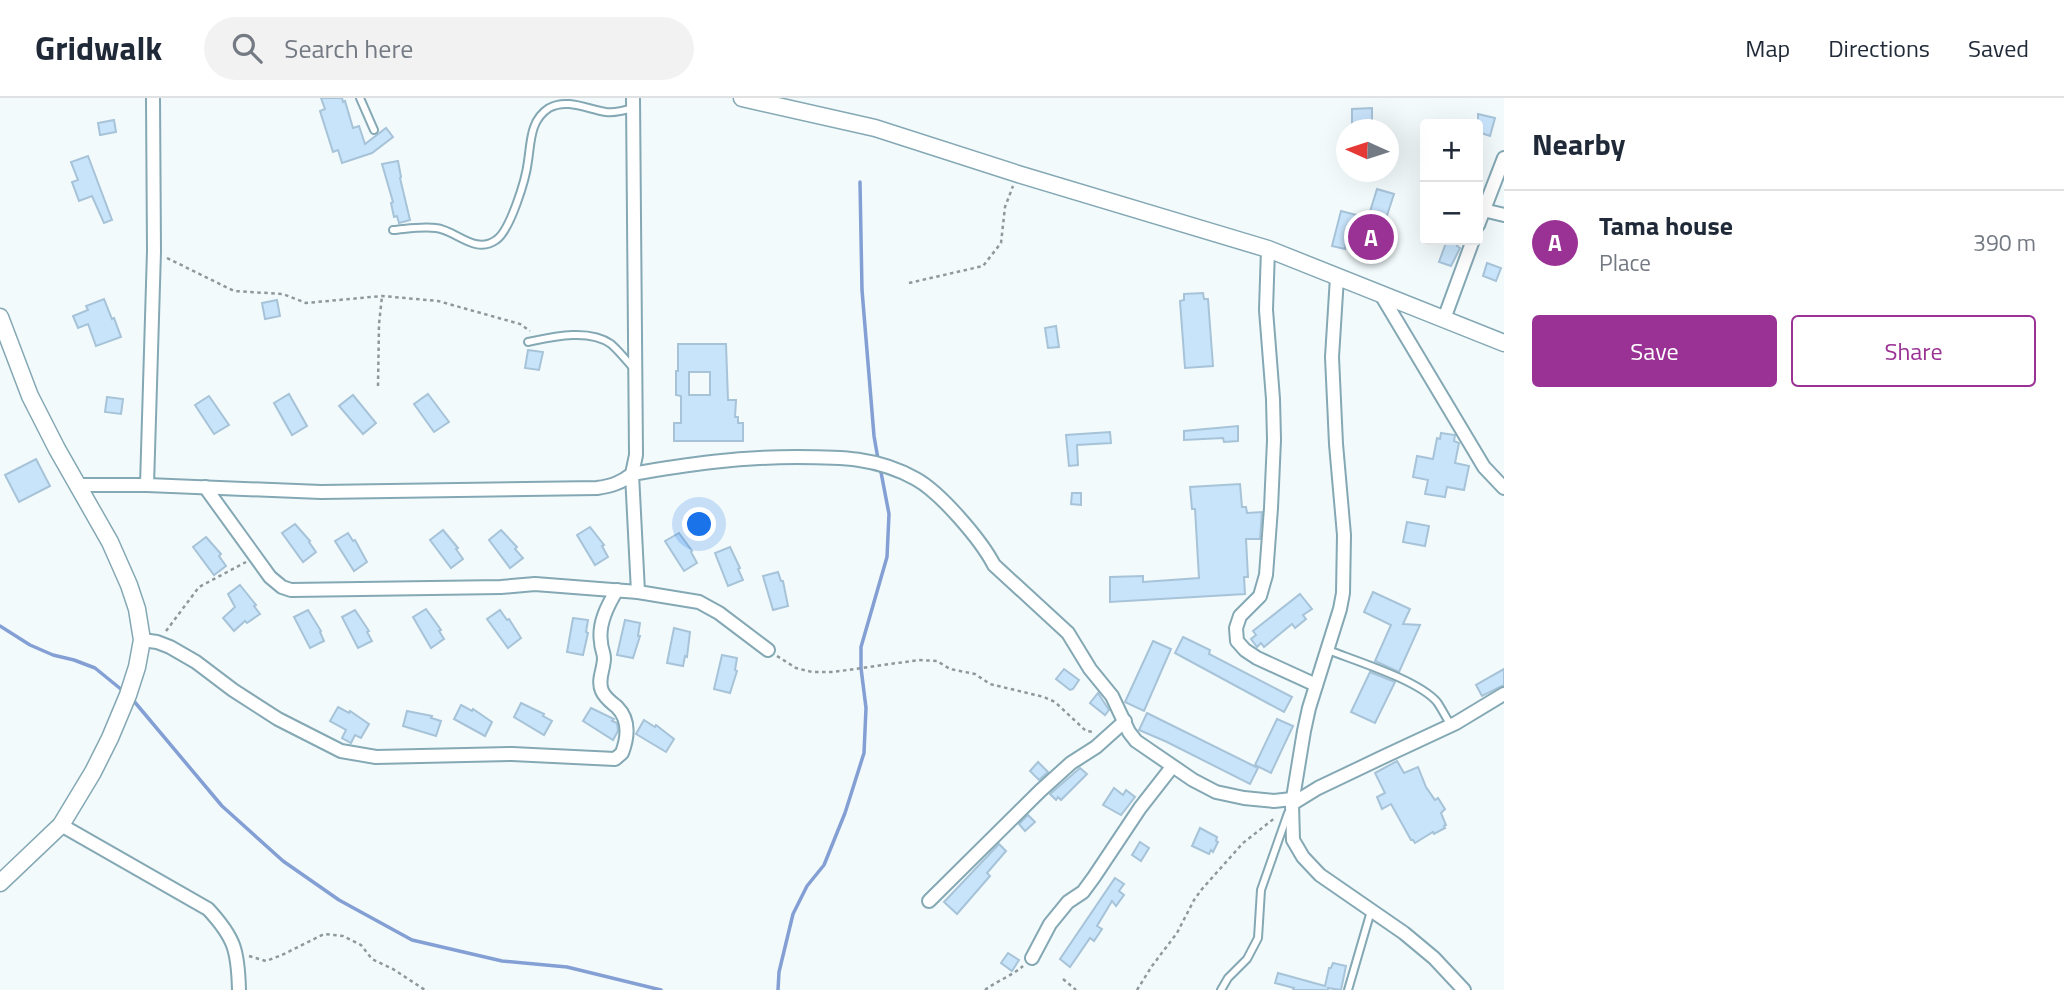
<!DOCTYPE html>
<html lang="en">
<head>
<meta charset="utf-8">
<style>
	:root { --surface:#fff; --page:#f2f2f3; --text:#1f2937; --muted:#747a83; --line:#e0e1e3; --accent:#9a3296 }
	body { margin:0; font-family:"Titillium Web",sans-serif; background:var(--page); color:var(--text) }
	.controls { position:absolute; right:21px; top:21px; display:grid; overflow:hidden; border-radius:7px; box-shadow:0 7px 28px #0002 }
	.controls button { width:63px; height:63px; display:grid; place-items:center; padding:0; border:0; border-bottom:2px solid var(--line); background:var(--surface); color:var(--text); font:35px sans-serif }
	.compass { position:absolute; left:1336px; top:21px; width:63px; height:63px; border-radius:50%; background:var(--surface); box-shadow:0 7px 28px #0002; rotate:273deg }
	.you { position:absolute; left:700px; top:427px; width:24px; height:24px; margin:-18px; border:5px solid #fff; border-radius:50%; background:#1a73e8; box-shadow:0 0 0 10px #1a73e833 }
	.badge { display:grid; place-items:center; width:46px; height:46px; border-radius:50%; background:var(--accent); color:#fff; font-size:23px; font-weight:700 }
	.pin { position:absolute; translate:-50% -50%; border:4px solid #fff; box-shadow:0 2px 7px #0006 }
	.list { margin:0; padding:0; list-style:none }
	h2 { display:flex; justify-content:space-between; align-items:center; height:91px; margin:0; padding:0 28px; font-size:30px }
	h2 small { font-size:23px; font-weight:400; color:var(--muted) }
	.list li { display:grid; grid-template-columns:46px 1fr auto; gap:21px; align-items:center; box-sizing:border-box; height:105px; padding:0 28px; border-top:2px solid var(--line) }
	.list b { display:block; font-size:26px; white-space:nowrap }
	.list p { margin:0; font-size:23px; white-space:nowrap; color:var(--muted) }
	.list em { font-size:23px; font-style:normal; color:var(--muted) }
	.actions { display:flex; gap:14px; padding:21px 28px }
	.actions a { flex:1; padding:16px 0; border:2px solid var(--accent); border-radius:7px; text-align:center; font-size:24px; color:var(--accent) }
	.actions .main { background:var(--accent); color:#fff }
	.icon { flex:none; width:38px; height:38px; fill:none; stroke:currentColor; stroke-width:2; stroke-linecap:round; stroke-linejoin:round }
	.map { position:relative; flex:none; width:1504px; height:892px; overflow:hidden }
	header { display:flex; align-items:center; gap:42px; box-sizing:border-box; height:98px; padding:0 35px; background:var(--surface); border-bottom:2px solid var(--line) }
	header strong { font-size:33px }
	nav { display:flex; gap:38px; margin-inline-start:auto; font-size:24px }
	.search { width:490px; height:63px; background:var(--page); display:flex; align-items:center; gap:18px; box-sizing:border-box; padding:0 24px; border-radius:38px; color:var(--muted); font-size:26px }
	main { display:flex }
	aside { flex:1; background:var(--surface) }
	.map>svg:first-child { display:block }
	.lines { fill:none; stroke-linecap:round; stroke-linejoin:round }
	.stream { stroke:#839fd4; stroke-width:3.5 }
	.building { fill:#c8e4fb; stroke:#a7c3d8; stroke-width:2; fill-rule:evenodd }
	.lane-casing { stroke:#84a8b4; stroke-width:10 }
	.street-casing { stroke:#84a8b4; stroke-width:16 }
	.secondary-casing { stroke:#84a8b4; stroke-width:19 }
	.path { stroke:#8e999d; stroke-width:2.5; stroke-dasharray:3.5 3.5; stroke-linecap:butt }
	.lane { stroke:#fff; stroke-width:6 }
	.street { stroke:#fff; stroke-width:12 }
	.secondary { stroke:#fff; stroke-width:16 }
</style>
</head>
<body>
<header>
<strong>Gridwalk</strong>
<div class="search"><svg class="icon" aria-label="search" viewBox="0 0 24 24"><circle cx="10" cy="10" r="6"/><path d="M15 15l6 6"/></svg>Search here</div>
<nav><a>Map</a><a>Directions</a><a>Saved</a></nav>
</header>
<main>
<div class="map">
<svg width="1504" height="892" viewBox="0 0 1504 892">
	<rect width="100%" height="100%" fill="#f2fafc"/>
	<g class="lines">
		<g class="stream">
			<path d="M860 84 862 192 874 338 878 361"/>
			<path d="M0 528 30 547 53 557 74 562 95 570 122 592"/>
			<path d="M133 602 222 708 283 763 339 802 412 842 502 863 567 869 661 892"/>
			<path d="M778 892 779 874 793 816 807 788 824 767 845 715 864 655 866 610 861 570V549L887 459 889 416 880 369"/>
		</g>
	</g>
	<g class="building">
		<path d="M321 0H342L343 4 345 3 353 30 359 28 365 46 386 30 393 39 372 55 342 65 338 52 333 54 320 13 325 11Z"/>
		<path d="M1372 10V30H1352V11Z"/>
		<path d="M1478 16 1495 20 1490 38 1478 34Z"/>
		<path d="M114 22 116 34 100 37 98 25Z"/>
		<path d="M88 58 112 122 104 125 92 98 79 103 72 84 78 82 71 64Z"/>
		<path d="M398 63 401 79 400 80 410 122 399 125 397 118 394 119 391 105 393 104 382 66Z"/>
		<path d="M1377 91 1394 96 1375 154 1346 146 1345 151 1332 148 1341 113 1368 120Z"/>
		<path d="M1447 142 1459 144 1457 148 1460 150 1451 168 1439 164Z"/>
		<path d="M1487 165 1501 170 1496 183 1483 178Z"/>
		<path d="M1203 195 1204 201H1208L1213 268 1185 270 1180 203 1184 202V196Z"/>
		<path d="M104 201 112 221 114 220 121 239 96 248 88 226 78 230 73 218 88 212 86 208Z"/>
		<path d="M277 202 280 218 265 221 262 205Z"/>
		<path d="M1056 228 1059 249 1048 250 1045 230Z"/>
		<path d="M678 246H726L728 302H736L735 319H738V325H743V343H674V325H681V298L676 297V273H678ZM689 274H710V297H689Z"/>
		<path d="M528 252 543 254 539 272 525 270Z"/>
		<path d="M289 296 307 328 292 337 274 305Z"/>
		<path d="M428 296 449 324 434 334 414 306Z"/>
		<path d="M353 297 376 325 363 336 339 308Z"/>
		<path d="M209 298 229 327 214 336 195 307Z"/>
		<path d="M107 299 123 301 121 316 105 314Z"/>
		<path d="M1238 328V343L1224 344 1223 340 1184 342V333Z"/>
		<path d="M1110 334 1111 345 1077 347 1078 367 1069 368 1066 337Z"/>
		<path d="M1441 335 1455 337 1454 343 1459 345 1455 365 1469 368 1464 392 1447 389 1445 399 1425 396 1428 382 1413 379 1417 358 1433 361 1437 340 1440 341Z"/>
		<path d="M36 361 50 388 19 404 5 377Z"/>
		<path d="M1240 386 1242 409H1246L1247 415 1262 414 1260 441H1246L1248 479H1244L1245 496 1110 504V479L1143 478V484L1199 480 1195 411H1192L1190 389Z"/>
		<path d="M1072 395H1081V407L1071 406Z"/>
		<path d="M1407 424 1429 428 1425 448 1403 444Z"/>
		<path d="M295 426 310 443 309 444 316 454 303 464 282 435Z"/>
		<path d="M590 429 604 447 602 448 608 459 595 467 577 437Z"/>
		<path d="M443 432 458 450 456 451 463 461 451 470 430 442Z"/>
		<path d="M501 432 517 449 515 451 523 460 510 470 489 442Z"/>
		<path d="M348 435 353 443 355 442 367 464 354 473 335 443Z"/>
		<path d="M679 435 692 453 691 454 697 465 684 473 665 443Z"/>
		<path d="M206 439 221 456 219 458 226 468 214 477 193 449Z"/>
		<path d="M730 449 740 470 738 471 743 482 728 488 715 455Z"/>
		<path d="M778 474 781 483H783L788 508 773 512 763 478Z"/>
		<path d="M240 487 256 507 254 508 260 516 247 525 245 523 234 533 223 520 235 509 228 496Z"/>
		<path d="M1373 494 1410 511 1403 526 1420 527 1399 574 1375 563 1391 527 1364 514Z"/>
		<path d="M1300 496 1312 511 1303 517 1306 521 1295 530 1292 526 1264 549 1261 545 1257 549 1251 541 1256 537 1253 533Z"/>
		<path d="M426 511 441 532 439 533 444 541 431 550 413 519Z"/>
		<path d="M308 512 321 533 320 534 324 543 310 550 294 519Z"/>
		<path d="M355 512 369 533 367 534 372 543 358 550 342 519Z"/>
		<path d="M500 512 507 522 509 521 521 540 508 550 487 521Z"/>
		<path d="M573 520 588 522 586 534 588 535 583 557 567 554Z"/>
		<path d="M625 522 640 525 638 538H640L633 560 617 557Z"/>
		<path d="M674 530 690 534 687 559 685 558 683 568 667 565Z"/>
		<path d="M1183 539 1210 552 1209 556 1292 599 1284 614 1175 555Z"/>
		<path d="M1153 543 1171 551 1144 613 1125 604Z"/>
		<path d="M722 557 737 560 735 572 737 573 730 595 714 591Z"/>
		<path d="M1064 571 1079 582 1073 591 1070 592 1056 581Z"/>
		<path d="M1504 571V587L1482 598 1476 587Z"/>
		<path d="M1370 574 1395 584 1375 625 1351 614Z"/>
		<path d="M1098 595 1109 612 1105 617 1090 605Z"/>
		<path d="M521 605 544 616 543 618 552 623 544 637 514 619Z"/>
		<path d="M461 607 472 613 473 611 492 624 485 638 454 621Z"/>
		<path d="M338 609 349 615 350 613 369 626 361 640 355 637 351 645 342 640 346 632 330 623Z"/>
		<path d="M591 610 614 621 612 623 617 625 618 633 613 642 583 623Z"/>
		<path d="M407 613 432 618 431 620 441 623 436 638 403 628Z"/>
		<path d="M1147 615 1258 670 1250 686 1167 644 1139 632Z"/>
		<path d="M1277 621 1293 628 1271 675 1255 667Z"/>
		<path d="M644 622 655 629 656 627 674 641 666 654 636 636Z"/>
		<path d="M1397 663 1404 675 1418 669 1426 689 1435 702 1438 700 1445 711 1441 715 1446 727 1444 728 1445 730 1434 736 1433 734 1415 745 1413 742H1411L1391 706 1382 711 1377 699 1385 695 1375 675Z"/>
		<path d="M1038 664 1048 674 1039 682 1030 673Z"/>
		<path d="M1080 670 1087 676 1061 702 1058 699 1056 702 1050 696Z"/>
		<path d="M1114 690 1123 697 1126 692 1135 699 1121 717 1103 707Z"/>
		<path d="M1028 717 1035 724 1025 733 1019 726Z"/>
		<path d="M1200 730 1217 739 1216 743 1218 744 1213 754 1211 752 1209 756 1192 748Z"/>
		<path d="M1140 744 1149 750 1141 763 1132 757Z"/>
		<path d="M999 746 1006 753 987 775 990 778 957 816 944 804Z"/>
		<path d="M1115 780 1124 786 1119 793 1124 797 1116 808 1112 803 1097 828 1102 831 1094 843 1090 840 1070 869 1060 861Z"/>
		<path d="M1008 855 1019 862 1012 873 1001 865Z"/>
		<path d="M1333 865 1346 868 1341 892 1328 890V892H1293L1294 890 1275 885 1278 875 1325 888 1329 870H1331Z"/>
	</g>
	<g class="lines">
		<defs>
			<g id="lane">
				<path d="M360 0 374 32"/>
				<path d="M393 132C406 131 422 128 436 130 456 132 475 157 496 142 510 133 526 81 528 63 531 44 530 22 549 10 567 0 587 11 606 14 616 15 623 13 632 10"/>
				<path d="M528 244C552 239 589 230 611 246 619 253 627 263 634 271"/>
				<path d="M1328 552C1356 563 1418 582 1437 604 1442 611 1446 620 1451 627"/>
				<path d="M1221 892 1228 880 1247 861 1258 840 1261 792 1288 715"/>
				<path d="M1348 892 1371 813"/>
			</g>
			<g id="street">
				<path d="M1483 112 1504 117"/>
				<path d="M1478 127 1504 60"/>
				<path d="M1268 151 1266 212 1273 301 1274 342 1271 410 1266 477 1260 498 1240 518 1236 530 1237 543 1245 552 1257 560 1316 587"/>
				<path d="M1337 179 1332 259 1336 346 1344 437 1343 495 1340 511 1309 610 1304 633 1292 706 1293 742 1303 759 1320 777 1404 835 1434 860 1464 892"/>
				<path d="M1380 195 1484 369 1504 390"/>
				<path d="M1444 221 1473 142"/>
				<path d="M79 387H147L321 394 597 390C611 388 621 385 632 376L636 357 633 0"/>
				<path d="M147 387 154 153 153 0"/>
				<path d="M205 389 270 479 282 489 291 492 501 489 535 486 638 494 699 504 719 515 768 552"/>
				<path d="M638 494 632 376C689 366 739 359 797 359 840 359 877 359 916 381 941 395 981 442 994 467L1068 535 1090 571 1112 598 1129 634 1136 643 1193 682 1216 694 1244 700 1274 703 1292 701"/>
				<path d="M142 542 157 544 170 549 196 564 233 592 278 621 341 653 376 659 512 656 615 661 622 655C628 639 630 622 617 609 611 604 605 600 602 593 597 582 604 572 604 560 604 555 601 550 601 544 598 526 607 508 617 492"/>
				<path d="M1292 706 1318 690 1383 659 1456 625 1504 596"/>
				<path d="M61 727 208 811C235 840 238 853 239 892"/>
				<path d="M929 803 1040 693 1071 665 1096 649 1125 623"/>
				<path d="M1032 860 1050 826 1068 804 1083 794 1094 779 1140 710 1172 669"/>
			</g>
			<g id="secondary">
				<path d="M742 0 875 30 1018 76 1268 151 1504 245"/>
				<path d="M0 219 30 298 57 351 110 444 129 487 137 511 142 542 137 569 128 597 110 640 93 674 61 727 0 785"/>
			</g>
		</defs>
		<use href="#lane" class="lane-casing"/>
		<use href="#street" class="street-casing"/>
		<use href="#secondary" class="secondary-casing"/>
		<g class="path">
			<path d="M167 160 234 193 283 196 306 205 382 198 438 203 520 226 530 233"/>
			<path d="M909 185 983 168 1001 145 1005 109 1013 88"/>
			<path d="M378 288 379 226 382 198"/>
			<path d="M166 533 199 489 246 464"/>
			<path d="M777 558 796 570 812 574H833L919 562 937 563 950 571 975 576 990 586 1044 599 1055 604 1086 633 1095 634"/>
			<path d="M249 858 266 863 282 857 324 836 343 838 361 847 372 861 393 871 425 892"/>
			<path d="M1063 881 1076 892"/>
			<path d="M985 892C998 882 1012 878 1023 868"/>
			<path d="M1137 892 1152 868 1177 835 1194 802 1202 791 1243 745 1276 719"/>
		</g>
		<use href="#lane" class="lane"/>
		<use href="#street" class="street"/>
		<use href="#secondary" class="secondary"/>
	</g>
</svg>
<div class="controls">
<button>+</button>
<button>−</button>
</div>
<svg class="compass" viewBox="-18 -18 36 36"><path d="M0-13l5 13h-10z" fill="#e53935"/><path d="M0 13l5-13h-10z" fill="#747a83"/></svg>
<div class="you"></div>
<div class="pin badge" style="left:1371px;top:139px">A</div>
</div>
<aside>
<h2>Nearby<small></small></h2>
<ul class="list">
<li><span class="badge">A</span><div><b>Tama house</b><p>Place</p></div><em>390 m</em></li>
</ul>
<div class="actions"><a class="main">Save</a><a>Share</a></div>
</aside>
</main>
</body>
</html>
